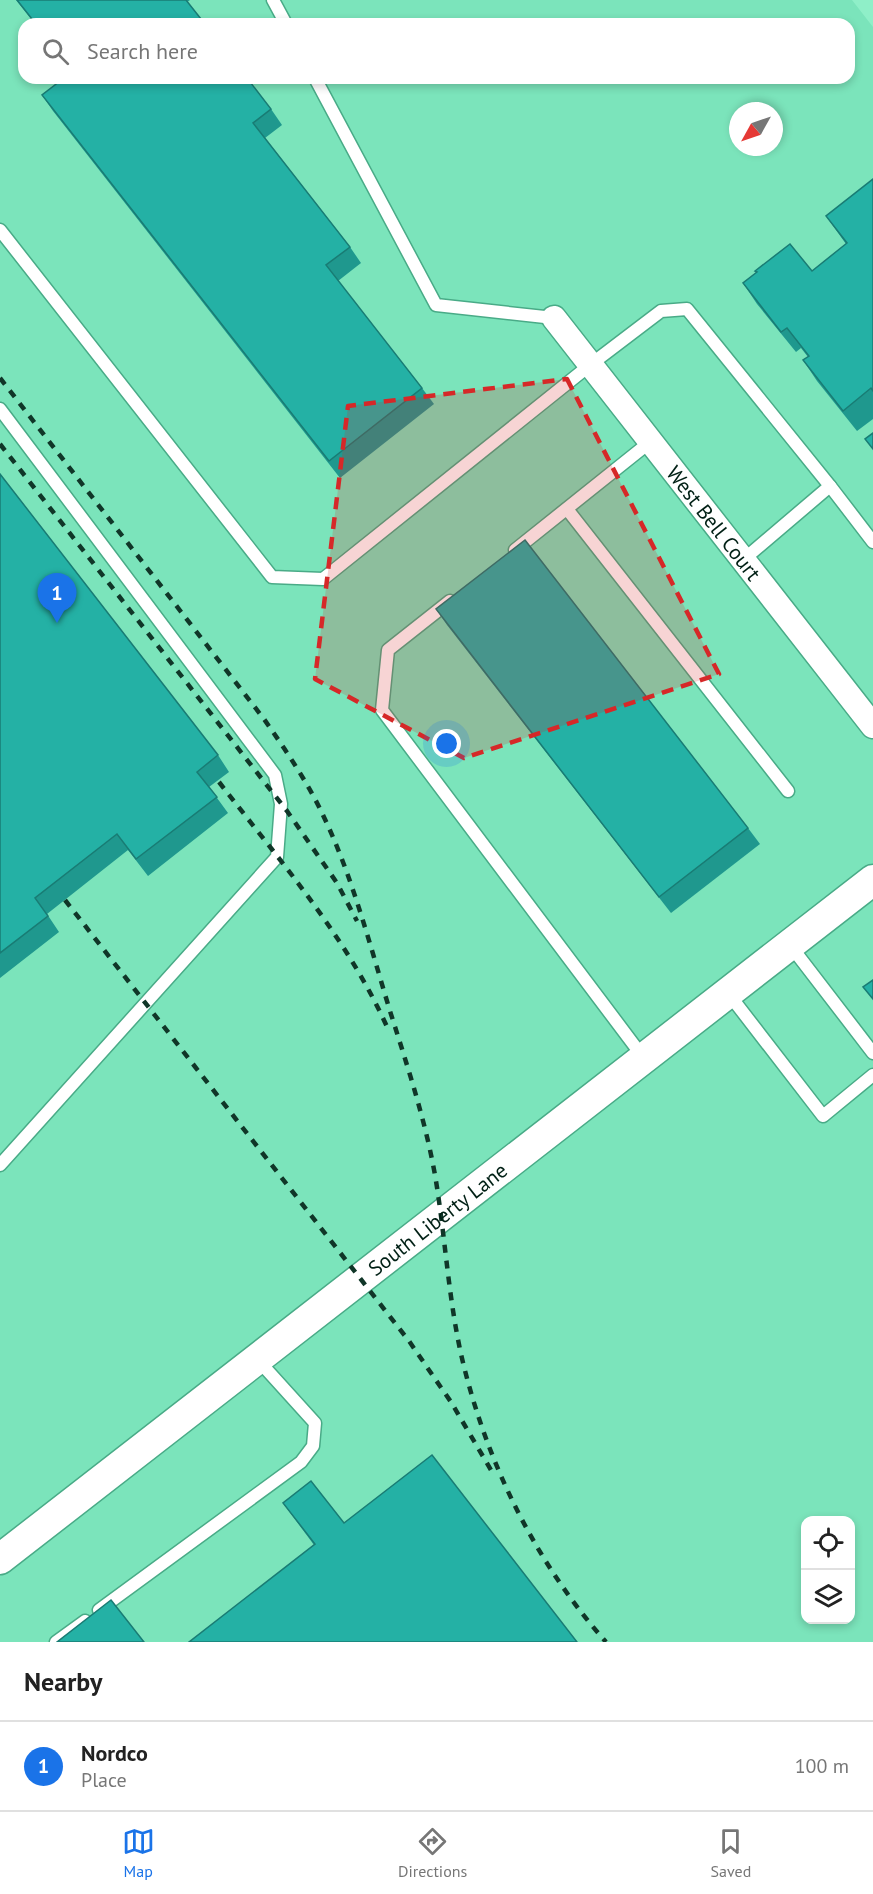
<!DOCTYPE html>
<html lang="en">
<head>
<meta charset="utf-8">
<style>
	:root { --surface:#fff; --page:#f6f6f6; --text:#222; --muted:#767676; --line:#e0e0e0; --accent:#1a73e8 }
	body { margin:0; font-family:"PT Sans",sans-serif; background:var(--page); color:var(--text) }
	.controls { position:absolute; right:18px; bottom:18px; display:grid; overflow:hidden; border-radius:12px; box-shadow:0 3px 9px #0003 }
	.controls button { width:54px; height:54px; display:grid; place-items:center; padding:0; border:0; border-bottom:2px solid var(--line); background:var(--surface); color:var(--text); font:30px sans-serif }
	.compass { position:absolute; left:729px; top:102px; width:54px; height:54px; border-radius:50%; background:var(--surface); box-shadow:0 3px 9px #0003; rotate:230deg }
	.you { position:absolute; left:447px; top:744px; width:21px; height:21px; margin:-15px; border:4px solid #fff; border-radius:50%; background:#1a73e8; box-shadow:0 0 0 9px #1a73e833 }
	.badge { display:grid; place-items:center; width:39px; height:39px; border-radius:50%; background:var(--accent); color:#fff; font-size:20px; font-weight:700 }
	.pin { position:absolute; translate:-50% -50px; filter:drop-shadow(0 2px 3px #0008) }
	.pin::after { content:''; position:absolute; top:32px; width:21px; height:18px; background:inherit; clip-path:polygon(0 0,100% 0,50% 100%) }
	.list { margin:0; padding:0; list-style:none }
	h2 { display:flex; justify-content:space-between; align-items:center; height:78px; margin:0; padding:0 24px; font-size:26px }
	h2 small { font-size:20px; font-weight:400; color:var(--muted) }
	.list li { display:grid; grid-template-columns:39px 1fr auto; gap:18px; align-items:center; box-sizing:border-box; height:90px; padding:0 24px; border-top:2px solid var(--line) }
	.list b { display:block; font-size:22px; white-space:nowrap }
	.list p { margin:0; font-size:20px; white-space:nowrap; color:var(--muted) }
	.list em { font-size:20px; font-style:normal; color:var(--muted) }
	.icon { flex:none; width:33px; height:33px; fill:none; stroke:currentColor; stroke-width:2; stroke-linecap:round; stroke-linejoin:round }
	.map { position:relative; flex:none; width:873px; height:1642px; overflow:hidden }
	.search { position:absolute; background:var(--surface); box-shadow:0 3px 9px #0003; left:18px; right:18px; top:18px; height:66px; display:flex; align-items:center; gap:15px; box-sizing:border-box; padding:0 21px; border-radius:18px; color:var(--muted); font-size:22px }
	.sheet { height:168px; background:var(--surface) }
	nav { display:flex; justify-content:space-around; align-items:center; box-sizing:border-box; height:84px; border-top:2px solid var(--line); background:var(--surface); font-size:16px; color:var(--muted) }
	nav a { display:grid; justify-items:center; gap:3px }
	nav .on { color:var(--accent) }
	.map>svg:first-child { display:block }
	.built { fill:#7be4bb; fill-rule:evenodd }
	.lines { fill:none; stroke-linecap:round; stroke-linejoin:round }
	.service-casing { stroke:#49ab87; stroke-width:15 }
	.minor-casing { stroke:#49ab87; stroke-width:27 }
	.tertiary-casing { stroke:#49ab87; stroke-width:33 }
	.service { stroke:#fff; stroke-width:12 }
	.minor { stroke:#fff; stroke-width:24 }
	.tertiary { stroke:#fff; stroke-width:30 }
	.rail { stroke:#103628; stroke-width:4.5; stroke-dasharray:8 8; stroke-linecap:butt }
	.wall { fill:#1f988e }
	.building { fill:#24b1a5; stroke:#197c74; stroke-width:1.5 }
	.marked { fill:#d62828; fill-opacity:0.2; stroke:#d62828; stroke-width:4.5; stroke-dasharray:12 8; stroke-linejoin:round }
	.labels { text-anchor:middle; dominant-baseline:central; stroke-width:6; stroke-linejoin:round; paint-order:stroke }
	.street-label { font-size:21px; fill:#012015; stroke:#9cfcd5 }
</style>
</head>
<body>
<div class="map">
<svg width="873" height="1642" viewBox="0 0 873 1642">
	<rect width="100%" height="100%" fill="#8fefc8"/>
	<path class="built" d="M0 0H852L873 27V1642H0ZM24 24H849V78H24ZM738 111H774V147H738ZM806 1520H850V1620H806Z"/>
	<g class="lines">
		<defs>
			<g id="service">
				<path d="M273 0 286 24"/>
				<path d="M315 78 436 305 554 318"/>
				<path d="M0 230 272 577 323 579 590 365 661 311 687 309 830 486"/>
				<path d="M0 409 275 775 281 804 277 857 0 1165"/>
				<path d="M567 509 788 791"/>
				<path d="M515 550 650 442"/>
				<path d="M743 560 830 486 873 542"/>
				<path d="M450 601 388 650 382 710 643 1057"/>
				<path d="M790 945 873 1053"/>
				<path d="M728 993 823 1116 873 1075"/>
				<path d="M99 1610 301 1462 313 1446 315 1423 258 1360"/>
				<path d="M56 1642 85 1621"/>
			</g>
			<g id="minor">
				<path id="s1" d="M554 318 873 726"/>
			</g>
			<g id="tertiary">
				<path id="s2" d="M0 1559 873 880"/>
			</g>
		</defs>
		<use href="#service" class="service-casing"/>
		<use href="#minor" class="minor-casing"/>
		<use href="#tertiary" class="tertiary-casing"/>
		<use href="#service" class="service"/>
		<use href="#minor" class="minor"/>
		<use href="#tertiary" class="tertiary"/>
		<g class="rail">
			<path d="M0 378 264 719C282 745 300 771 315 799 350 866 368 939 390 1011 407 1065 425 1119 435 1175 445 1234 448 1295 461 1354 485 1459 534 1561 606 1642"/>
			<path d="M0 444 287 811 337 883 357 921"/>
			<path d="M219 782C280 861 347 937 388 1029"/>
			<path d="M65 900 409 1341 451 1402 491 1470"/>
		</g>
	</g>
	<g class="wall">
		<path d="M16 0H190L187 2 205 24H35Z"/>
		<path d="M42 95 271 109 282 125 265 138 350 247 361 263 338 281 422 388 434 404 340 478 53 111Z"/>
		<path d="M873 179V419L857 431 817 381 803 360 808 357 801 348 796 352 757 304 743 283 812 271 846 244 826 216Z"/>
		<path d="M0 474 218 755 229 772 209 787 228 813 148 876 128 850 47 914 59 932 0 978Z"/>
		<path d="M436 609 748 828 760 844 671 913 447 625Z"/>
		<path d="M283 1503 344 1523 314 1545Z"/>
	</g>
	<g class="building">
		<path d="M17 0H186L205 24H36Z"/>
		<path d="M64 78H247L271 109 253 123 350 247 326 265 422 388 329 461 42 95Z"/>
		<path d="M873 179V391L871 388 843 411 803 360 809 356 787 328 781 332 743 283 757 272 755 271 790 244 812 271 847 243 826 216Z"/>
		<path d="M873 433V449L865 439Z"/>
		<path d="M0 474 218 755 197 772 217 797 136 859 117 834 35 898 48 916 0 953Z"/>
		<path d="M525 540 748 828 659 897 436 609Z"/>
		<path d="M873 980V999L863 987Z"/>
		<path d="M432 1455 577 1642H189L315 1544 283 1503 311 1481 344 1523Z"/>
		<path d="M111 1600 144 1642H57Z"/>
	</g>
	<path class="marked" d="M567 379 719 674 464 758 315 679 348 406Z"/>
	<g class="labels">
		<g class="street-label">
			<text stroke="none"><textPath href="#s1" startOffset="260">West Bell Court</textPath></text>
			<text stroke="none"><textPath href="#s2" startOffset="554">South Liberty Lane</textPath></text>
		</g>
	</g>
</svg>
<div class="controls">
<button><svg class="icon" aria-label="locate" viewBox="0 0 24 24"><circle cx="12" cy="12" r="6"/><path d="M12 2v4M12 18v4M2 12h4M18 12h4"/></svg></button>
<button><svg class="icon" aria-label="layers" viewBox="0 0 24 24"><path d="M12 4l9 5-9 5-9-5zM3 14l9 5 9-5"/></svg></button>
</div>
<svg class="compass" viewBox="-18 -18 36 36"><path d="M0-13l5 13h-10z" fill="#e53935"/><path d="M0 13l5-13h-10z" fill="#767676"/></svg>
<div class="you"></div>
<div class="pin badge" style="left:57px;top:623px">1</div>
<div class="search"><svg class="icon" aria-label="search" viewBox="0 0 24 24"><circle cx="10" cy="10" r="6"/><path d="M15 15l6 6"/></svg>Search here</div>
</div>
<section class="sheet">
<h2>Nearby<small></small></h2>
<ul class="list">
<li><span class="badge">1</span><div><b>Nordco</b><p>Place</p></div><em>100 m</em></li>
</ul>
</section>
<nav>
<a class="on"><svg class="icon" aria-label="map" viewBox="0 0 24 24"><path d="M3 6l6-2 6 2 6-2v14l-6 2-6-2-6 2zM9 4v14M15 6v14"/></svg>Map</a>
<a><svg class="icon" aria-label="directions" viewBox="0 0 24 24"><path d="M12 3l9 9-9 9-9-9zM9 14v-3h6M13 9l2 2-2 2"/></svg>Directions</a>
<a><svg class="icon" aria-label="saved" viewBox="0 0 24 24"><path d="M7 4h10v16l-5-4-5 4z"/></svg>Saved</a>
</nav>
</body>
</html>
